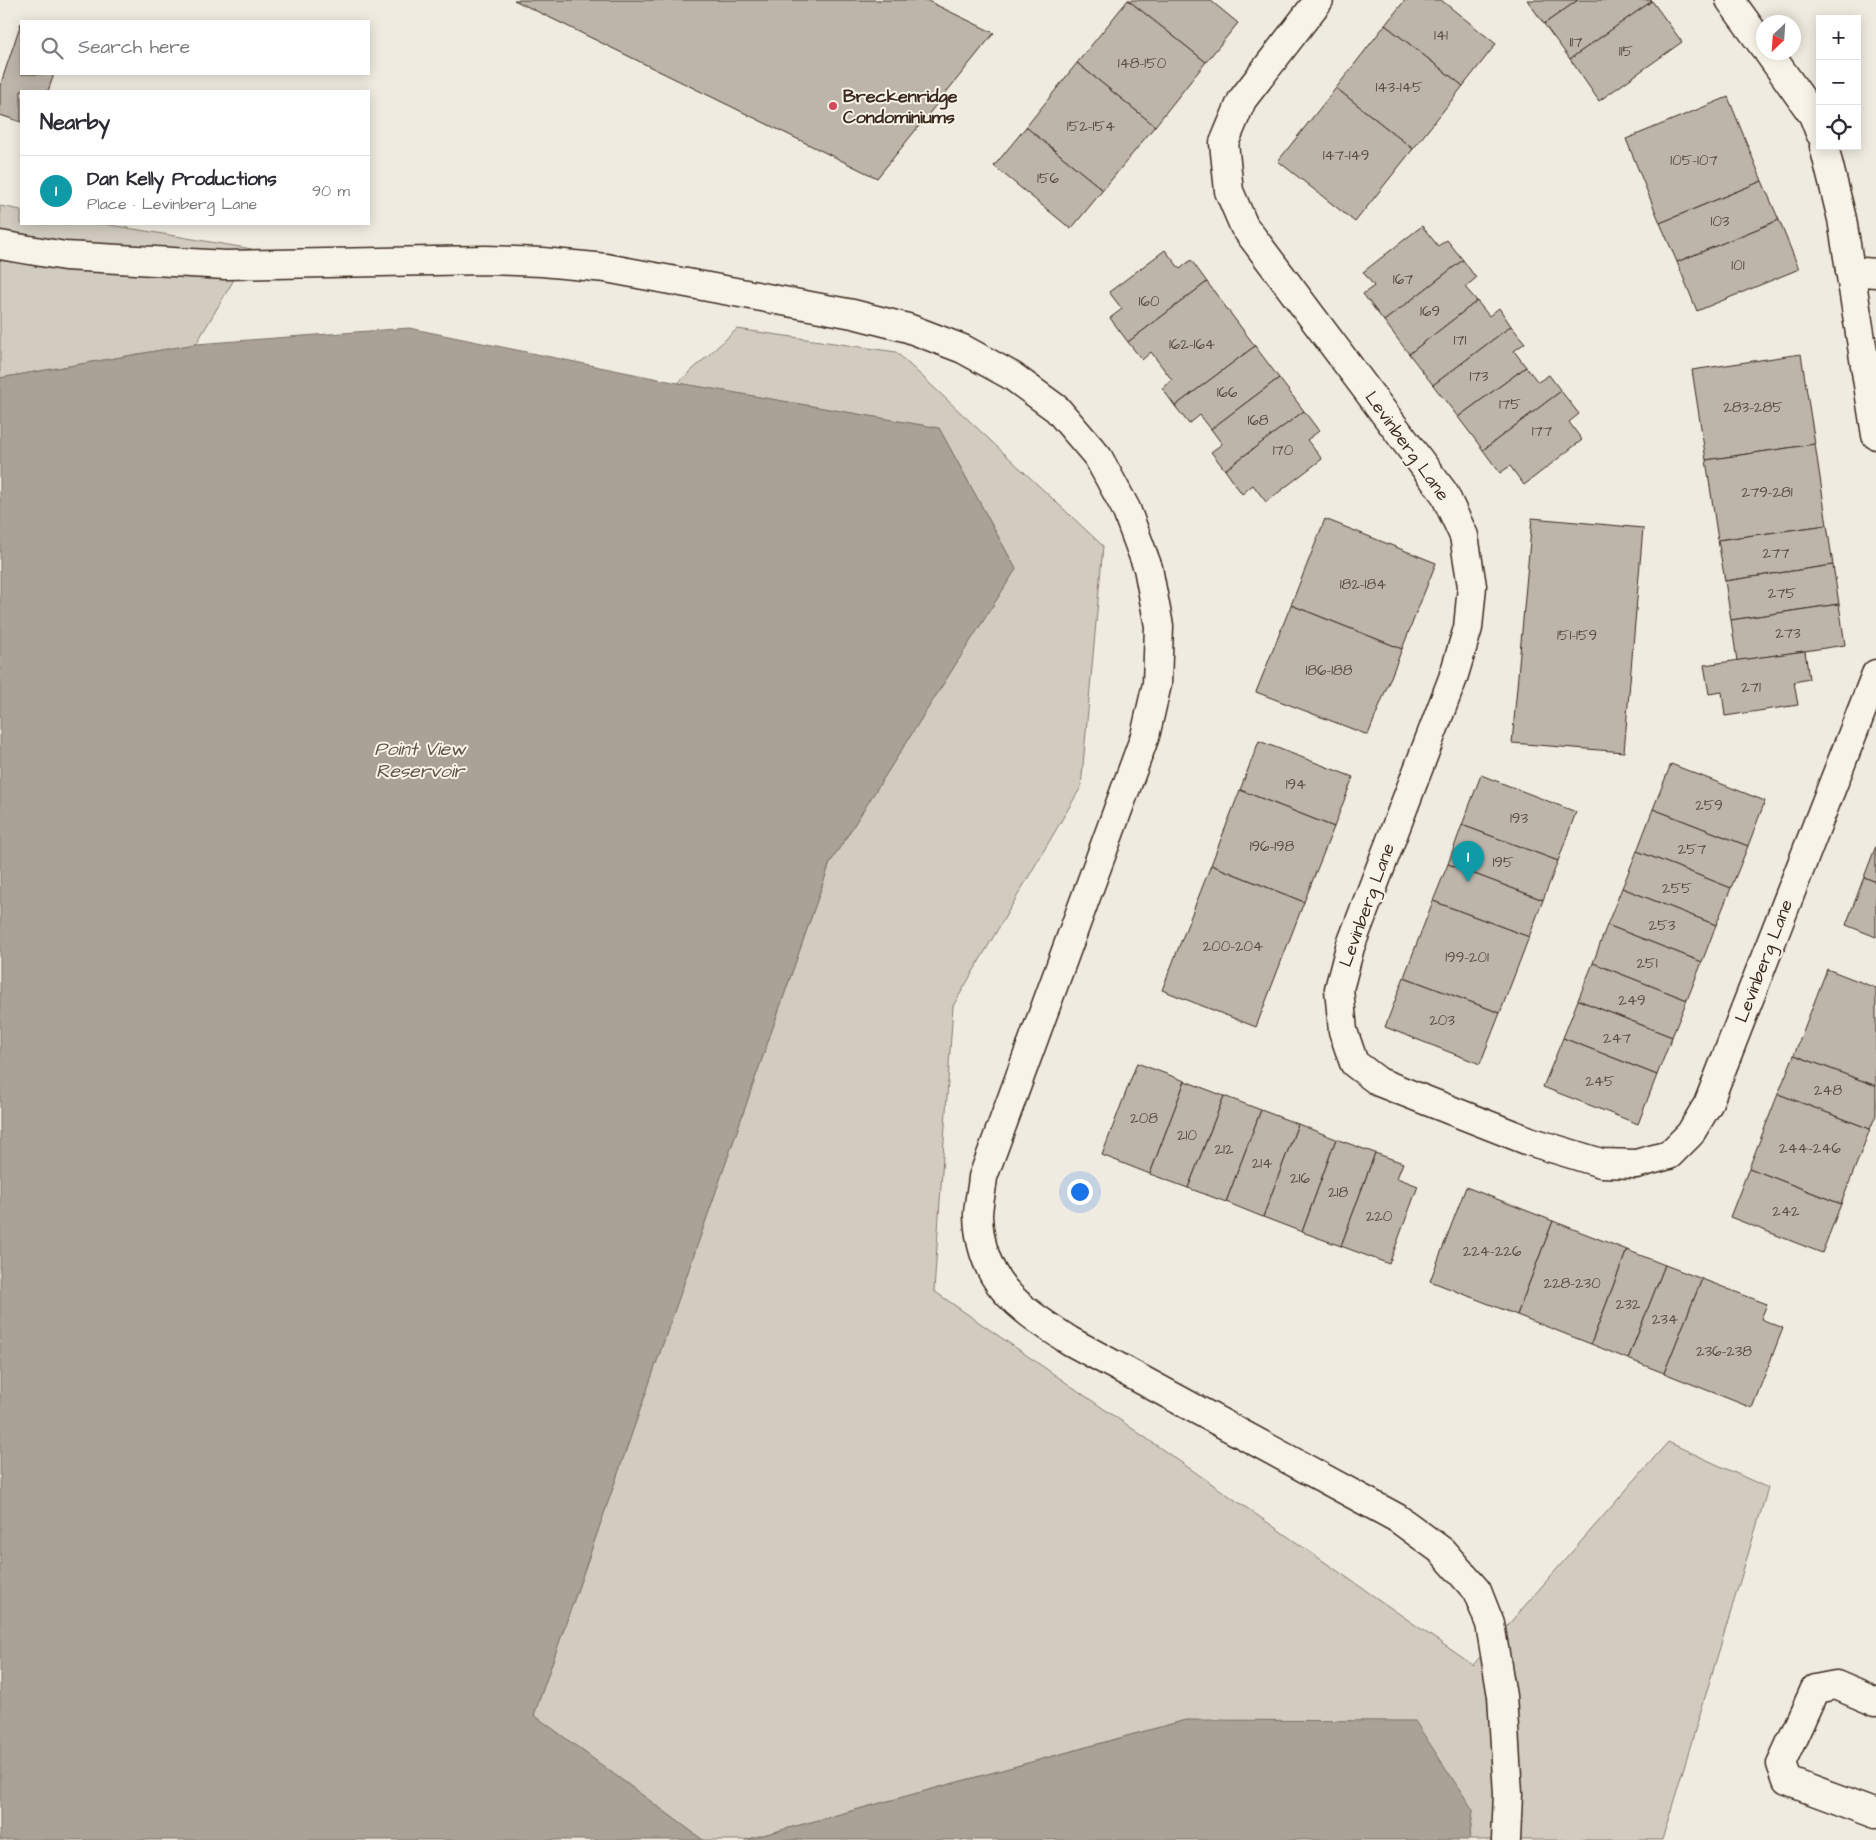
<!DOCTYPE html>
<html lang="en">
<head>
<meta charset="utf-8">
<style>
	:root { --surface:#fff; --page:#f7f7f7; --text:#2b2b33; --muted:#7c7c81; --line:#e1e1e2; --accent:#d1495b }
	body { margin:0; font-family:"Architects Daughter",sans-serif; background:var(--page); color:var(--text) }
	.controls { position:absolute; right:15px; top:15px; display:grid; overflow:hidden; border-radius:0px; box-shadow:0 2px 12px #0003 }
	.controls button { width:45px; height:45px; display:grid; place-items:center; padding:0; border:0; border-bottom:1px solid var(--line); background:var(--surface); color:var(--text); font:25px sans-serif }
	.compass { position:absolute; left:1756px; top:15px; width:45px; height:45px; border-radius:50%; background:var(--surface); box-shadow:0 2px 12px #0003; rotate:205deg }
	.you { position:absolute; left:1079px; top:1191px; width:18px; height:18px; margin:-12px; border:4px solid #fff; border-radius:50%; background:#1a73e8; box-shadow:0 0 0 8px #1a73e833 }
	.badge { display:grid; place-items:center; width:32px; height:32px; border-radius:50%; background:var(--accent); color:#fff; font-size:16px; font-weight:700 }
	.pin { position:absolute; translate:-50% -41px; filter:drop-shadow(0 1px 2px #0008) }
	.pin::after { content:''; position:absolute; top:26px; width:18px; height:15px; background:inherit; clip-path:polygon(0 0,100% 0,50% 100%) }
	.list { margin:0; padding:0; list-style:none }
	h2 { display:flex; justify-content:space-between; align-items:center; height:65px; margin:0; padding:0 20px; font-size:21px }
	h2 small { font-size:16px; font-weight:400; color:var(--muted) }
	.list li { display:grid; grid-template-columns:32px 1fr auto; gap:15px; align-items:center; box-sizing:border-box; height:70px; padding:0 20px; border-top:1px solid var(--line) }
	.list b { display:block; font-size:19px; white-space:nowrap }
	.list p { margin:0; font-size:16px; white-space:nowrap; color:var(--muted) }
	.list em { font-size:16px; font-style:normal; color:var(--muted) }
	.icon { flex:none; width:28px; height:28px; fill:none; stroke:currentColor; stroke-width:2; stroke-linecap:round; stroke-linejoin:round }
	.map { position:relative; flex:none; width:1876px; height:1840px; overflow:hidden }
	.search { position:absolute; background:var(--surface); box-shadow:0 2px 12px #0003; left:20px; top:20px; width:350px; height:55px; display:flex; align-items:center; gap:12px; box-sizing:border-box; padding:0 18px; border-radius:0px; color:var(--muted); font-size:19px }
	.panel { position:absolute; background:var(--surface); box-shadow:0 2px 12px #0003; left:20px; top:90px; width:350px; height:135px; border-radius:0px }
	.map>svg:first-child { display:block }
	.green { fill:#d1cbc0; stroke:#867a6f }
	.water { fill:#aaa296; stroke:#7e7266 }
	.building { fill:#bdb5aa; stroke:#3b2a1e }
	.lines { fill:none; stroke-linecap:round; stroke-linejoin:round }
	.minor-casing { stroke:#3b2a1e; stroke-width:31 }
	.minor { stroke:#f7f3e8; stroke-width:28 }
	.poi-dot { fill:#d1495b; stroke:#f7f3e8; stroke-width:2 }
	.labels { text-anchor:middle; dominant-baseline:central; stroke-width:4; stroke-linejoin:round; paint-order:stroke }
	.number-label { font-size:15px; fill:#5c4d41 }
	.poi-label { font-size:18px; font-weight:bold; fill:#3b2a1e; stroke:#f7f3e8; text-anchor:start }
	.street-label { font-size:18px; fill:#3b2a1e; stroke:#f7f3e8 }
	.water-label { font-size:19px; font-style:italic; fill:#625448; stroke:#f7f3e8 }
</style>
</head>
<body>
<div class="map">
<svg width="1876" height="1840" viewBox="0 0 1876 1840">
	<rect width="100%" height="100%" fill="#efebe0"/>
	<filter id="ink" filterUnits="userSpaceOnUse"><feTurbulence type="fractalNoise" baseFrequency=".02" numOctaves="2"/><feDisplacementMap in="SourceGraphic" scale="10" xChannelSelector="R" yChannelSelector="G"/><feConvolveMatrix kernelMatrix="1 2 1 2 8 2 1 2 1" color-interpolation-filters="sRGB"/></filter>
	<g filter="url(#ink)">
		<g class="green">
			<path d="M0 206 21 210V224H104L252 249 196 344 0 378Z"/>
			<path d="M737 329 896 352 1103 546 1081 787 953 1006 934 1291 1473 1665 1668 1442 1768 1488 1662 1840H1469L1473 1810 1186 1720 745 1840H703L534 1715 830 863 1016 569 939 428 678 383Z"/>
		</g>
		<g class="water">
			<path d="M409 328 678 383 939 428 1016 569 830 863 534 1715 703 1840H0V378L196 344Z"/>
			<path d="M1186 1720 1415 1721 1473 1810 1469 1840H745Z"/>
		</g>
		<g class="building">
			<path d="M514 0H926L994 33 877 178Z"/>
			<path d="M1128 0 1206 62 1155 126 1077 63Z"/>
			<path d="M1128 0H1210L1238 23 1206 62Z"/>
			<path d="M1405 0H1441L1496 44 1463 86 1385 25Z"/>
			<path d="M1527 0H1578L1544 24Z"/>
			<path d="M1578 0H1651L1652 1 1570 59 1544 24Z"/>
			<path d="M1652 1 1682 42 1599 101 1570 59Z"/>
			<path d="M21 23V74H54L48 91H21V122L0 115V86Z"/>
			<path d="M1385 25 1463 86 1413 149 1336 88Z"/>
			<path d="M1077 63 1155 126 1103 190 1026 127Z"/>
			<path d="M1336 88 1413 149 1355 222 1278 161Z"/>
			<path d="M1728 97 1762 181 1660 223 1626 139Z"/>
			<path d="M1026 127 1103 190 1071 229 994 166Z"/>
			<path d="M1762 181 1779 220 1677 262 1660 223Z"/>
			<path d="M1779 220 1799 269 1697 311 1677 262Z"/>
			<path d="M1422 226 1438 246 1447 240 1463 260 1384 321 1363 294 1374 286 1363 272Z"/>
			<path d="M1165 250 1180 269 1191 260 1207 282 1128 342 1110 318 1122 309 1109 292Z"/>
			<path d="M1463 260 1476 278 1465 287 1477 301 1409 354 1384 321Z"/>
			<path d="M1207 282 1255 346 1175 406 1162 388 1172 380 1151 352 1142 360 1128 342Z"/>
			<path d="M1477 301 1489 316 1499 308 1511 326 1433 385 1409 354Z"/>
			<path d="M1511 326 1525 343 1514 351 1526 367 1458 417 1433 385Z"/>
			<path d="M1255 346 1279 378 1211 429 1200 415 1189 424 1175 406Z"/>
			<path d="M1801 354 1815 444 1706 460 1692 370Z"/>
			<path d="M1526 367 1538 382 1549 375 1561 391 1483 450 1458 417Z"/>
			<path d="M1279 378 1304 411 1225 470 1211 452 1222 444 1211 429Z"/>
			<path d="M1561 391 1579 414 1569 422 1582 440 1524 485 1510 466 1500 473 1483 450Z"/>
			<path d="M1304 411 1319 431 1307 440 1322 459 1266 502 1253 485 1242 494 1225 470Z"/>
			<path d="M1815 444 1827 525 1718 540 1706 460Z"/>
			<path d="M1532 518 1643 528 1624 752 1512 743Z"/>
			<path d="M1325 519 1436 563 1402 649 1291 605Z"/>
			<path d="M1827 525 1833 565 1725 581 1718 540Z"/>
			<path d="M1833 565 1839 604 1731 620 1725 581Z"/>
			<path d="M1839 604 1845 645 1737 661 1731 620Z"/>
			<path d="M1291 605 1402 649 1368 735 1256 692Z"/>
			<path d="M1805 651 1809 679 1794 682 1798 705 1725 716 1722 692 1709 694 1704 665Z"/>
			<path d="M1259 741 1353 777 1334 827 1240 790Z"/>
			<path d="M1671 764 1765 801 1748 846 1653 809Z"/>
			<path d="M1481 775 1576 812 1558 861 1462 825Z"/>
			<path d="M1240 790 1334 827 1304 902 1211 865Z"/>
			<path d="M1653 809 1748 846 1731 888 1637 851Z"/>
			<path d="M1462 825 1558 861 1543 900 1448 864Z"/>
			<path d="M1876 846V882L1864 877Z"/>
			<path d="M1637 851 1731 888 1716 925 1622 888Z"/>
			<path d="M1448 864 1543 900 1529 937 1433 901Z"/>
			<path d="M1211 865 1304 902 1256 1027 1162 990Z"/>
			<path d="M1864 877 1876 882V937L1846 925Z"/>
			<path d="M1622 888 1716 925 1702 962 1607 925Z"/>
			<path d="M1433 901 1529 937 1500 1013 1404 977Z"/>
			<path d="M1607 925 1702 962 1687 1000 1593 963Z"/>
			<path d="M1593 963 1687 1000 1672 1037 1578 1000Z"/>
			<path d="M1827 969 1876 988V1086L1794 1055Z"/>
			<path d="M1404 977 1500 1013 1480 1064 1385 1027Z"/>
			<path d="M1578 1000 1672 1037 1657 1075 1563 1038Z"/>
			<path d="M1563 1038 1657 1075 1638 1124 1543 1087Z"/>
			<path d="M1794 1055 1876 1086V1115L1870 1129 1778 1094Z"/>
			<path d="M1137 1063 1185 1081 1150 1174 1102 1155Z"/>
			<path d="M1185 1081 1224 1096 1188 1188 1150 1174Z"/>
			<path d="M1778 1094 1870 1129 1841 1204 1749 1168Z"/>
			<path d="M1224 1096 1261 1110 1226 1202 1188 1188Z"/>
			<path d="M1261 1110 1298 1124 1263 1217 1226 1202Z"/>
			<path d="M1298 1124 1336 1139 1302 1232 1263 1217Z"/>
			<path d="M1336 1139 1375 1153 1341 1246 1302 1232Z"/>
			<path d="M1375 1153 1403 1163 1397 1178 1418 1186 1389 1264 1341 1246Z"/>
			<path d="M1749 1168 1841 1204 1822 1253 1730 1217Z"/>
			<path d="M1466 1187 1553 1221 1517 1315 1430 1281Z"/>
			<path d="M1553 1221 1627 1250 1591 1344 1517 1315Z"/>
			<path d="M1627 1250 1665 1265 1628 1359 1591 1344Z"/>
			<path d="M1665 1265 1702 1279 1664 1373 1628 1359Z"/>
			<path d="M1702 1279 1767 1304 1761 1319 1783 1328 1752 1408 1664 1373Z"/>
		</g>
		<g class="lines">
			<defs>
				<g id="minor">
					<path d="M1319 0 1242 100 1224 143 1229 191 1244 226 1444 493 1464 536 1472 586 1468 628 1453 678 1350 947 1339 989 1343 1031 1354 1063 1379 1082 1529 1141 1601 1163 1636 1164 1669 1155 1690 1134 1708 1104 1876 674"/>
					<path d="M1730 0 1764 47"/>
					<path d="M1768 52 1813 115 1820 133"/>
					<path d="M1824 146 1842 219 1876 435"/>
					<path d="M0 245 65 256 226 265 486 260 542 262 606 268 853 314 908 328 963 349 1012 376 1057 409 1098 457 1126 509 1148 568 1159 626 1157 684 1145 736 983 1177C982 1190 978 1204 978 1216 981 1284 1018 1307 1070 1341L1397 1518 1442 1551 1477 1591 1490 1624 1502 1696 1508 1794 1506 1840"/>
					<path d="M1850 271 1876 273"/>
					<path d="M1876 1702 1836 1685 1815 1689 1781 1764 1787 1781 1876 1814"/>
				</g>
			</defs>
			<use href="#minor" class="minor-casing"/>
			<use href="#minor" class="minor"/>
		</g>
	</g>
	<circle class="poi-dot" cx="833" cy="106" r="5"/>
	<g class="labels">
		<g class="number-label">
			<text x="1441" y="35">141</text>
			<text x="1576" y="42">117</text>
			<text x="1626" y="51">115</text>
			<text x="1142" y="63">148-150</text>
			<text x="1399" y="87">143-145</text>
			<text x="1091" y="126">152-154</text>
			<text x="1346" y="155">147-149</text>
			<text x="1694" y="160">105-107</text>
			<text x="1048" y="178">156</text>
			<text x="1720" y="221">103</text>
			<text x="1738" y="265">101</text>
			<text x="1403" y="279">167</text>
			<text x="1149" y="301">160</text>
			<text x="1430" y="311">169</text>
			<text x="1460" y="340">171</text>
			<text x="1192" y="344">162-164</text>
			<text x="1479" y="376">173</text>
			<text x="1227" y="392">166</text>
			<text x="1510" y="404">175</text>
			<text x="1753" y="407">283-285</text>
			<text x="1258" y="420">168</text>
			<text x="1542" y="431">177</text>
			<text x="1283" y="450">170</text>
			<text x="1767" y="492">279-281</text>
			<text x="1776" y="553">277</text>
			<text x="1363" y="584">182-184</text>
			<text x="1782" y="593">275</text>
			<text x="1788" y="633">273</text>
			<text x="1577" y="635">151-159</text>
			<text x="1329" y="670">186-188</text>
			<text x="1751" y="687">271</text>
			<text x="1296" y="784">194</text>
			<text x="1709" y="805">259</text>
			<text x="1519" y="818">193</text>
			<text x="1272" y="846">196-198</text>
			<text x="1692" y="849">257</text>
			<text x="1503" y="862">195</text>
			<text x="1677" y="888">255</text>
			<text x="1662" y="925">253</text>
			<text x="1233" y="946">200-204</text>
			<text x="1467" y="957">199-201</text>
			<text x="1647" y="963">251</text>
			<text x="1632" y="1000">249</text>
			<text x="1442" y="1020">203</text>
			<text x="1617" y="1038">247</text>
			<text x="1600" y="1081">245</text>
			<text x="1828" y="1090">248</text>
			<text x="1144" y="1118">208</text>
			<text x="1187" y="1135">210</text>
			<text x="1810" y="1148">244-246</text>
			<text x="1224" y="1149">212</text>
			<text x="1262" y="1163">214</text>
			<text x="1300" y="1178">216</text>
			<text x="1338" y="1192">218</text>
			<text x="1786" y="1211">242</text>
			<text x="1379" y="1216">220</text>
			<text x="1492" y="1251">224-226</text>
			<text x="1572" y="1283">228-230</text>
			<text x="1628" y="1304">232</text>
			<text x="1665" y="1319">234</text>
			<text x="1724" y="1351">236-238</text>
		</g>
		<g class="poi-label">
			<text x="843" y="96">Breckenridge<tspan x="843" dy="21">Condominiums</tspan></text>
		</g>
		<g class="street-label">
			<text transform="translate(1407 446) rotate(54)">Levinberg Lane</text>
			<text transform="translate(1367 905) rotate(-70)">Levinberg Lane</text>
			<text transform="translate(1764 961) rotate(-69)">Levinberg Lane</text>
		</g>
		<g class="water-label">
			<text x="420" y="749">Point View<tspan x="420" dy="22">Reservoir</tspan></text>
		</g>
	</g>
</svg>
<div class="controls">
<button>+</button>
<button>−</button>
<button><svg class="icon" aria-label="locate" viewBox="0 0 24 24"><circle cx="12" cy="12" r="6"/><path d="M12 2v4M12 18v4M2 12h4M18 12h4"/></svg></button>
</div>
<svg class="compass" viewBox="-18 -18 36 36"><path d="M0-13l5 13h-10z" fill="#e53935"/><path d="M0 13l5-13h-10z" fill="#7c7c81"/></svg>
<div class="you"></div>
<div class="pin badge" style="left:1468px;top:882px;background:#0f9aa8">1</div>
<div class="search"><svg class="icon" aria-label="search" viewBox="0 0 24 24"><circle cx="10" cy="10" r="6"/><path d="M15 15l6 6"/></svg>Search here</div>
<section class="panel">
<h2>Nearby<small></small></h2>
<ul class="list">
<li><span class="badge" style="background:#0f9aa8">1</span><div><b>Dan Kelly Productions</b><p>Place · Levinberg Lane</p></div><em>90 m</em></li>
</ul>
</section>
</div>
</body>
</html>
